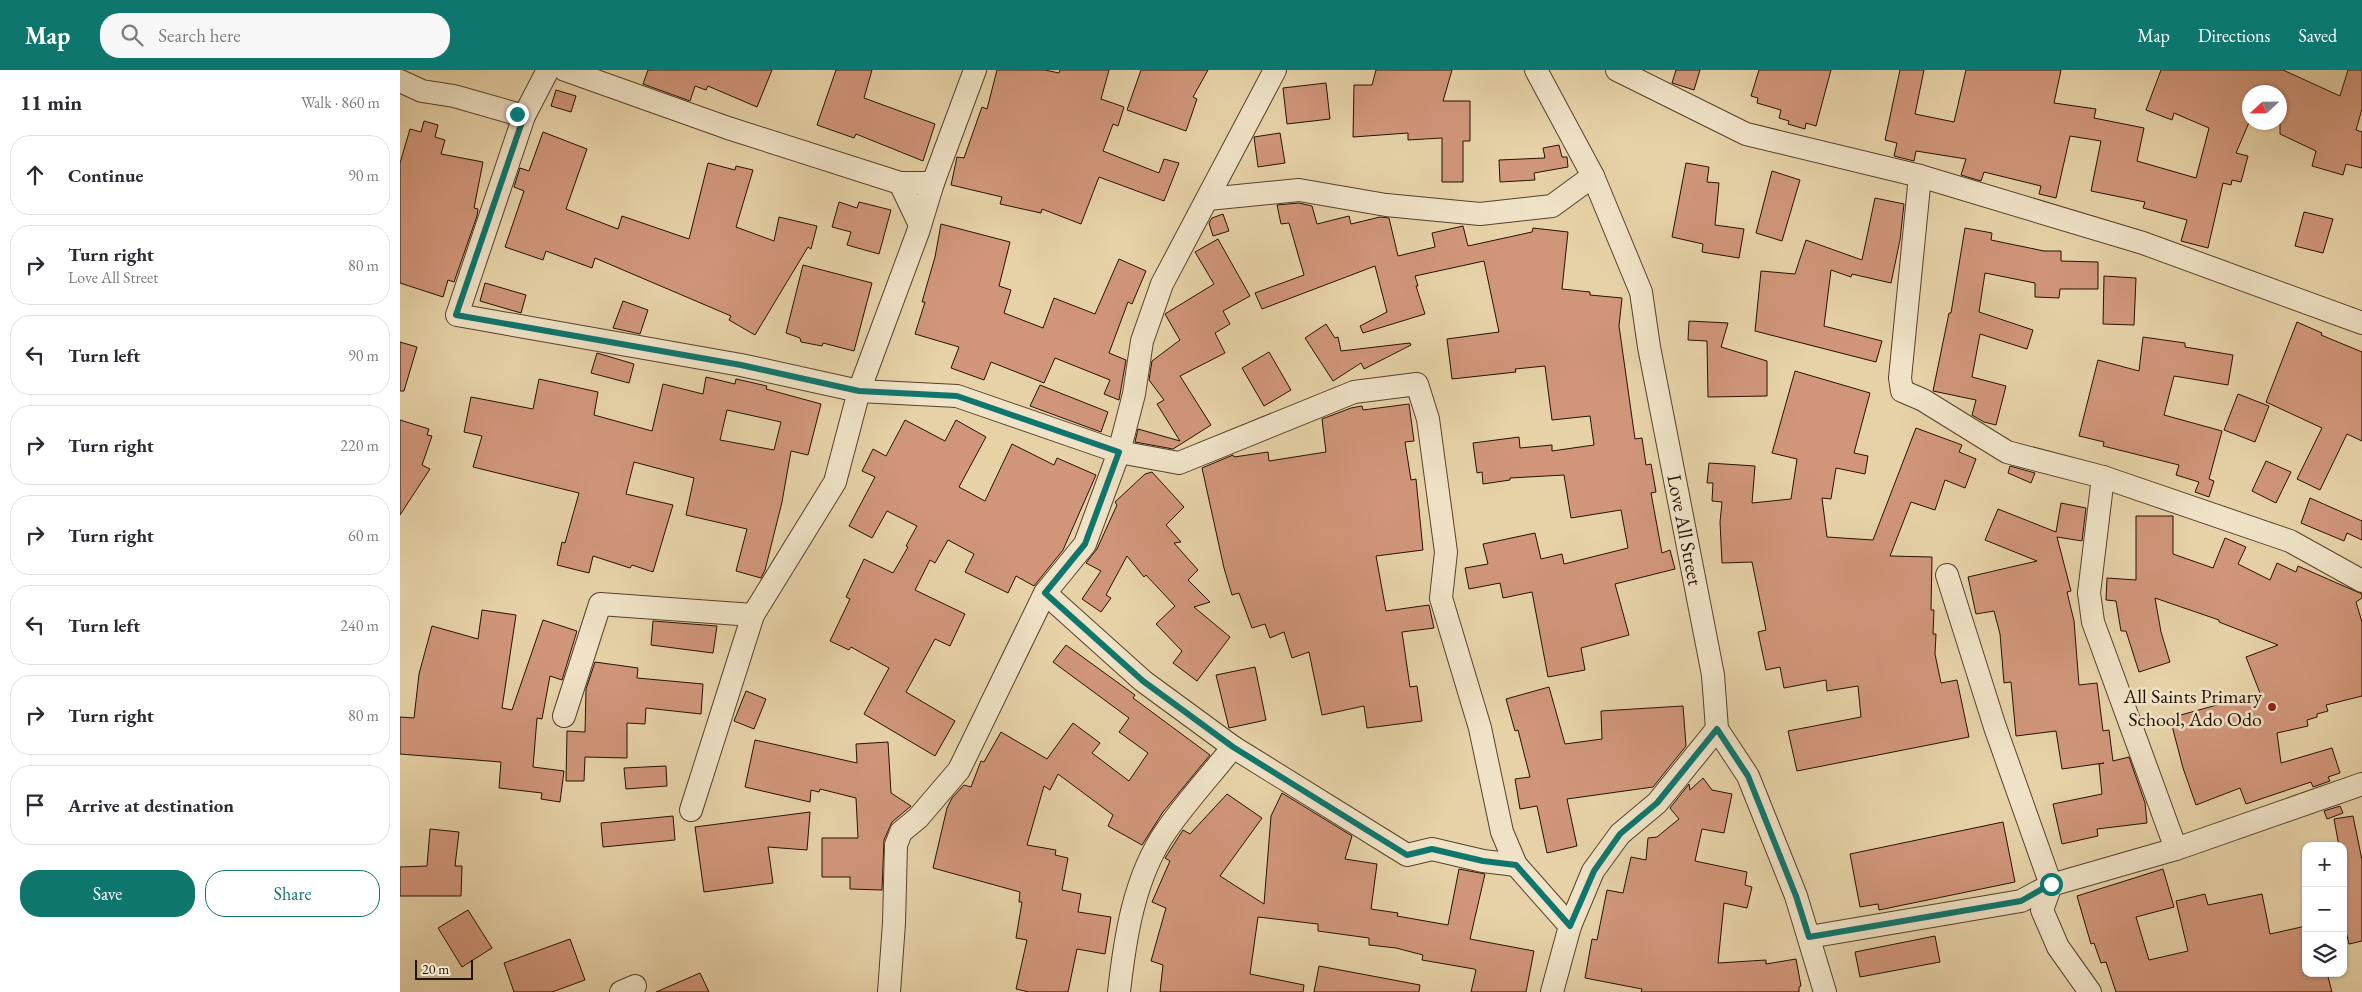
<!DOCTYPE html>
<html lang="en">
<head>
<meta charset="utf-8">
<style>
	:root { --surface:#fff; --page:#f7f7f7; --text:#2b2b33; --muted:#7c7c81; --line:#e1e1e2; --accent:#0f766e }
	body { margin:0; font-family:"EB Garamond",serif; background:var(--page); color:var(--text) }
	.controls { position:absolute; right:15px; bottom:15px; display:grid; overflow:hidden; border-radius:10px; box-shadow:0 1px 4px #0004 }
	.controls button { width:45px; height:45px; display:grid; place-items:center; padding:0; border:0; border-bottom:1px solid var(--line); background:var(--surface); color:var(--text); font:25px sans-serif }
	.compass { position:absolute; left:1842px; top:15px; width:45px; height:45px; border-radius:50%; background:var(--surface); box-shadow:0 1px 4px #0004; rotate:248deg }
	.scale { position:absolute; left:15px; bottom:12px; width:58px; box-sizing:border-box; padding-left:5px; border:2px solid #251100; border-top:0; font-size:14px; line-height:18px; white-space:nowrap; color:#251100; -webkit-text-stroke:4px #efe2c6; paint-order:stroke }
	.stop { position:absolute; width:15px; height:15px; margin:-11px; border:4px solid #0f766e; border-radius:50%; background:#fff }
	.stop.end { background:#0f766e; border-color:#fff; box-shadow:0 1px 5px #0008 }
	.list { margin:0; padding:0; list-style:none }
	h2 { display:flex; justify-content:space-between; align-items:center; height:65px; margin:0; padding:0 20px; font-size:21px }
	h2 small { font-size:16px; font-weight:400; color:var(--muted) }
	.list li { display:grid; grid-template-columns:32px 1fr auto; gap:15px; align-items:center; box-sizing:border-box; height:80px; margin:0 10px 10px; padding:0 10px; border:1px solid var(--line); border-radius:20px }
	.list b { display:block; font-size:19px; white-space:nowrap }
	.list p { margin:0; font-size:16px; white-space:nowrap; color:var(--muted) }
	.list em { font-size:16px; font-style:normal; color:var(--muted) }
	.actions { display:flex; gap:10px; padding:15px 20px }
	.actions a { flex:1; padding:11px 0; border:1px solid var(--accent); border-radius:20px; text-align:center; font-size:18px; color:var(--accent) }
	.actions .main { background:var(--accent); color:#fff }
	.icon { flex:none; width:28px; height:28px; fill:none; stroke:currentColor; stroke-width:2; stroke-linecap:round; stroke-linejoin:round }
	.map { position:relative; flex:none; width:1962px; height:922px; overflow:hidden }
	header { display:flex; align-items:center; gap:30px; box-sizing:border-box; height:70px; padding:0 25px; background:var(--accent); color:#fff }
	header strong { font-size:24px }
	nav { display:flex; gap:28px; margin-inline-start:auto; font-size:18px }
	.search { width:350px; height:45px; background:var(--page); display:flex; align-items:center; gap:12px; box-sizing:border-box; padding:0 18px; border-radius:20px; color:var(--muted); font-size:19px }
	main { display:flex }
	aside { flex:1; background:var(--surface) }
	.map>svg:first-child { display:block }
	.building { fill:#d1967a; stroke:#251100; fill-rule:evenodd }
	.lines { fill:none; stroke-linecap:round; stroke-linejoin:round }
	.street-casing { stroke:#56412a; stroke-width:24 }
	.street { stroke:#efe2c6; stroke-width:22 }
	.route { stroke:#0f766e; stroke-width:6 }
	.poi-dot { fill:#8f2418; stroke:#efe2c6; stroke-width:2 }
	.labels { text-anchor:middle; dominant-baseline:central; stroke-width:5; stroke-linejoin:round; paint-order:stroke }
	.street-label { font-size:20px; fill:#251100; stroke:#efe2c6 }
	.poi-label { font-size:20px; fill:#251100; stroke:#efe2c6; text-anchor:end }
</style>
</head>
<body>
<header>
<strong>Map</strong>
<div class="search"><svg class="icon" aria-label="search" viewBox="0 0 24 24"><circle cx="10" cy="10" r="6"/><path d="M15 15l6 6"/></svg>Search here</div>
<nav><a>Map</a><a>Directions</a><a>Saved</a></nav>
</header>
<main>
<aside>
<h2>11 min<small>Walk · 860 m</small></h2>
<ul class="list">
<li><svg class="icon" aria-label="ahead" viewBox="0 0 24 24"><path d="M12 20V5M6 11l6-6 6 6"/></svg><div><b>Continue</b></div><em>90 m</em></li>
<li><svg class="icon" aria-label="right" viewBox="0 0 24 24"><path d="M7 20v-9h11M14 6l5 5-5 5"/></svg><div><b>Turn right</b><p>Love All Street</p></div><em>80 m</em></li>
<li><svg class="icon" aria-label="left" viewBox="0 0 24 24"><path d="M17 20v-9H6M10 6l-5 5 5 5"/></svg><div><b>Turn left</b></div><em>90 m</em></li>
<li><svg class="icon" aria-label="right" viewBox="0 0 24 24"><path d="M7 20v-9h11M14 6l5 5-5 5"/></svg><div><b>Turn right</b></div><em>220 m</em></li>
<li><svg class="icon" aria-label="right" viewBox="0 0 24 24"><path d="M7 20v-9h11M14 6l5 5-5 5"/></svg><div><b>Turn right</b></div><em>60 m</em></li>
<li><svg class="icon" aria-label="left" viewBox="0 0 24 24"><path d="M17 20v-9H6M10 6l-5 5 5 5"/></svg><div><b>Turn left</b></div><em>240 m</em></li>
<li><svg class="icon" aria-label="right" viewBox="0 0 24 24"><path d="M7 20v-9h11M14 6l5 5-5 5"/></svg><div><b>Turn right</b></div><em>80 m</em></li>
<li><svg class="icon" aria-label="arrive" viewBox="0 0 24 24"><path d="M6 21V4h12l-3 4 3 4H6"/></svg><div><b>Arrive at destination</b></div></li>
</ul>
<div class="actions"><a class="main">Save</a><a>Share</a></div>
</aside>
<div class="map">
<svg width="1962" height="922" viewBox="0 0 1962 922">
	<rect width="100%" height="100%" fill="#e7d2a8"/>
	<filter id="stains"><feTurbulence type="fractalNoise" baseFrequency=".004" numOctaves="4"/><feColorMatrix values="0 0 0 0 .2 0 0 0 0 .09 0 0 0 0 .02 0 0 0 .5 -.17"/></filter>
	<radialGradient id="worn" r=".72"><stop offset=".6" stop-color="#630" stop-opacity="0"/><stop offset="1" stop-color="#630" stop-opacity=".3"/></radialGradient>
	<g class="building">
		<path d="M248 0H372L357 37 308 16 306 20 295 16 290 31 243 14Z"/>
		<path d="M436 0H472L464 28 535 54 523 91 456 64 454 68 417 55Z"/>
		<path d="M597 0H645L659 3 660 0H709L701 29 724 37 718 56 713 54 703 81 759 103 764 89 779 93 764 131 699 107 681 154 642 139 641 143 600 134 602 127 551 115 557 87 564 88 582 37 587 39Z"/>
		<path d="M741 0H808L793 27 797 29 786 61 727 40Z"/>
		<path d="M976 0H1052L1043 31H1070V71H1063V112H1042V68L1008 70V63L953 67 954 15H972Z"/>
		<path d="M1276 0H1300L1294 20 1272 13Z"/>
		<path d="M1359 0H1431L1416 56 1406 53 1405 59 1388 54 1389 51 1379 48 1381 40 1357 33 1358 28 1351 26Z"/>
		<path d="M1500 0H1524L1515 44 1554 52 1566 0H1661L1654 33 1696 39 1694 48 1744 58 1737 91 1796 108 1809 58 1774 43 1772 50 1746 40 1761 0H1883L1940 26 1948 0H1962V39L1956 60 1962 62V98L1946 94 1943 105 1912 96 1916 81 1880 64V22H1850V50L1836 83 1848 86 1841 112 1832 110 1831 115 1823 113 1808 178 1781 171 1787 150 1743 138 1745 132 1691 121 1701 71 1670 66 1656 128 1639 124 1641 116 1584 102 1581 111 1561 105 1566 89 1516 81 1514 91 1494 86 1497 73 1485 70Z"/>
		<path d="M926 13 930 49 887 54 883 18Z"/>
		<path d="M156 20 176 26 171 42 151 36Z"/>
		<path d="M24 51 38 55 35 67 45 70 41 84 83 92 74 138 78 139 77 146 54 212 48 210 43 227 0 213V93L10 59 21 62Z"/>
		<path d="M143 62 187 79 166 139 218 159 222 146 289 169 308 93 335 100 336 96 353 100 336 157 374 171 379 147 417 156 411 179 408 177 355 265 329 250 331 246 195 188 192 198 146 181 143 190 105 177 124 121 114 117 120 98 129 101Z"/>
		<path d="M880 63 885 93 858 97 854 67Z"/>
		<path d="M1159 75 1162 87H1167L1168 97 1134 103 1135 110 1100 112 1099 90 1145 88 1143 78Z"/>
		<path d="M1286 93 1309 97 1307 112 1319 113 1315 155 1344 159 1339 188 1302 182 1303 174 1272 167Z"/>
		<path d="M1372 101 1400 110 1382 171 1356 163Z"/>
		<path d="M1475 128 1504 134 1500 170 1491 213 1452 204 1451 207 1431 200 1424 256 1482 271 1476 292 1355 261 1361 201 1395 204 1406 170 1462 190Z"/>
		<path d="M439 132 457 138 459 132 491 140 479 184 447 175 451 162 432 157Z"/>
		<path d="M899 133 912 136 917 154 949 146 951 154 980 147 989 148 998 186 1035 177 1032 163 1063 156 1068 176 1132 162 1133 158 1168 162 1162 219 1190 222V225L1222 228 1219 256 1235 369 1242 368 1246 395 1251 394 1256 422 1251 423 1262 483 1270 480 1275 499 1215 514 1229 565 1181 578 1185 600 1148 607 1132 522 1103 528 1100 513 1069 519 1065 498 1088 494 1083 474 1135 463 1141 489 1162 484 1164 494 1228 478 1221 440 1171 448 1164 405 1110 408V410L1083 414 1082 402 1077 403 1073 373 1119 367 1120 378 1152 375V381L1194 375 1190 346 1152 350 1145 296 1115 299 1116 302 1052 309 1047 269 1099 262 1084 191 1015 206 1018 216H1016L1025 244 963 263 960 256 987 242 975 196 862 239 855 223 904 205 889 153 881 154 877 135Z"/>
		<path d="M1904 142 1933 149 1923 183 1895 176Z"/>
		<path d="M823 144 829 161 813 166 809 153 812 148Z"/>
		<path d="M541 154 610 172 599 216 611 220 604 243 643 258 654 228 695 244 719 189 746 201 732 234 728 232 709 283 726 290 719 330 704 324 710 310 655 288 644 313 591 292 584 310 551 298 559 277 515 264 525 232H522L535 187Z"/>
		<path d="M1565 158 1592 163 1591 170 1644 181H1661V191L1698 192V219H1660L1659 228 1635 227V213L1585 203 1579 242 1633 260 1627 279 1580 264 1572 307 1606 316 1596 355 1584 352 1572 345 1576 330 1533 321 1549 243H1551Z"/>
		<path d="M818 169 850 226 823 241 830 254 815 263 825 283 780 306 811 355 773 379 735 372 738 359 780 371 757 334 764 330 749 310 752 291 780 270 765 244 814 214 795 182Z"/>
		<path d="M403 195 472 213 454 281 423 273 422 276 401 272 400 268 386 263Z"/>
		<path d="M1704 206 1736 208 1734 255 1703 254Z"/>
		<path d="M85 213 126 225 121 243 80 231Z"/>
		<path d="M223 231 248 240 240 264 213 258Z"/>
		<path d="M1289 251 1328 253 1321 277 1367 291V326L1308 327 1307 271 1288 270Z"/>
		<path d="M1897 252 1922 263 1921 265 1962 282V371L1947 364 1920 420 1897 409 1922 358 1866 332Z"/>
		<path d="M926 254 935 268 938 267 941 281 1010 273 1011 275 964 299 961 293 933 311 905 268Z"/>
		<path d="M1743 267 1785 273V277L1833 285 1828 315 1774 306 1764 345 1822 361 1809 409 1814 411 1809 427 1795 422 1799 412 1776 405 1779 395 1703 376 1704 372 1679 366 1698 290 1739 301Z"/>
		<path d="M0 272 17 277 4 321H0Z"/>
		<path d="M869 282 891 320 864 336 842 298Z"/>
		<path d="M197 283 234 294 229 313 191 303Z"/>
		<path d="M1395 301 1470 323 1454 383 1468 386 1465 404 1436 398 1431 429 1422 428 1427 467 1473 470 1516 358 1562 375 1559 382 1576 389 1565 418 1545 410 1535 440 1511 432 1490 486 1532 487 1531 540H1534L1533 564H1536L1535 584 1541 613 1557 610 1569 667 1397 701 1388 661 1461 647 1458 616 1427 621 1426 610 1384 618 1380 597 1366 600 1358 562 1366 560 1352 492 1322 493 1320 452 1322 432 1312 431 1313 413H1307L1309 393 1355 396 1352 433 1391 429 1397 389 1372 383Z"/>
		<path d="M306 307 335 314 336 309 367 316 366 319 421 334 408 385 391 381 382 432 365 500 361 508 336 501 347 459 286 445 294 408 234 392 226 424 273 435 253 502 232 495 230 498 193 486 189 503 157 495 162 472 165 473 179 423 73 397 82 366 64 362 71 327 133 339 139 309 198 322 194 345 252 361 263 314 303 324ZM327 340 381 352 374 380 320 370Z"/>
		<path d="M640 315 708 342 701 362 630 336Z"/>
		<path d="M1838 324 1869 336 1855 372 1824 360Z"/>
		<path d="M1009 334 1014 371 1005 372 1011 410 1016 409 1023 480 976 486 986 541 1029 535 1034 558 1002 562 1010 617 1017 616 1022 651 967 658 964 636 922 645 909 582 892 588 884 562 870 568 865 554 852 558 839 523 832 525 824 498 802 398 833 385 834 387 868 382 869 391 926 382 922 349 951 338 962 336 963 340Z"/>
		<path d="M0 350 29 359 27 365 32 366 22 395 30 399 0 445Z"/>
		<path d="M505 350 545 371 556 350 586 367 559 417 585 431 612 374 654 395 657 388 696 405 663 480 634 516 616 506 608 523 565 502 574 484 548 470 535 493 530 490 515 520 565 544 550 576 535 569 506 622 555 651 535 686 464 644 489 598 451 577 449 580 430 571 450 529 446 527 464 489 493 503 508 477 506 476 517 456 487 441 472 468 449 456 475 407 462 401 473 379 486 386Z"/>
		<path d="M1866 391 1891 402 1876 433 1852 421Z"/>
		<path d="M1610 396 1635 403 1631 413 1608 403Z"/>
		<path d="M752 402 784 437 766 455 781 472 774 473 798 500 788 510 810 532 794 537 830 567 797 611 773 593 782 581 756 554 775 536 746 505 744 507 727 486 706 525 711 528 701 542 682 529 701 501 686 493 697 479 717 435 715 432 745 404Z"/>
		<path d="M1910 428 1962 451V470L1947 463 1944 471 1901 453Z"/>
		<path d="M1661 433 1686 438 1682 471 1657 467 1671 521 1667 522 1674 551 1679 615 1697 613 1703 661 1709 660 1713 691 1729 687 1745 733 1747 753 1697 759 1698 766 1662 774 1653 734 1702 724 1699 694 1704 693 1662 699 1656 661 1616 666 1611 612 1604 613 1600 564 1594 541 1576 544 1568 507 1637 491 1585 470 1598 439 1656 462Z"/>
		<path d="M1736 446H1773V484L1813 498 1825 468 1846 477 1838 494 1870 510 1877 493 1896 502 1898 496 1962 524V528L1956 532 1962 552V626L1926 635 1928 641 1917 644V647L1907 650 1908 656 1877 663 1881 693 1932 678 1940 703 1928 707 1930 711 1913 717 1911 712 1846 734 1840 718 1796 735 1783 698 1770 648 1860 623 1846 587 1878 575 1819 552V550L1755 528 1761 562 1770 592 1739 602 1726 561H1721L1716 531 1706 530 1707 508 1736 510Z"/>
		<path d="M82 540 116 545 102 638 112 640 143 550 177 561 162 610 150 606 142 649 137 648 133 697 164 701 160 732 141 729 142 723 99 718 101 692 0 684V647L14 648 19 604 32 556 78 569Z"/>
		<path d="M253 551 317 556 313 583 251 575Z"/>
		<path d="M666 575 735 625 733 628 810 685 763 742 742 775 708 756 713 745 658 704 650 720 644 716 627 775 656 780 655 785 668 788 662 820 681 824 678 842 711 847 705 884 677 879 668 922H629L616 919 627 870 616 868 622 832H619L620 822 533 798 547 738 552 728 564 715 571 717 581 691 584 692 601 662 647 689 673 653 700 673 692 683 729 711 748 683 719 662 729 648 653 592Z"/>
		<path d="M195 592 238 598 237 608 303 614 301 644 246 638 245 654 227 653V688L185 687 184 711H166L167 661 185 662 186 619Z"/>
		<path d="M855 597 866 650 829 658 816 605Z"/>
		<path d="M1149 617 1165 674 1202 669 1201 641 1283 636 1286 676 1253 717 1167 729 1177 776 1147 783 1137 736 1120 739 1115 709 1130 707 1118 660 1115 661 1106 629Z"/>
		<path d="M346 621 366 629 354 659 334 651Z"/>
		<path d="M355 670 457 693 456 674 488 672 491 723 511 736 492 752 484 770 482 820 450 819V807H422V768H458L456 728 420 719 419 722 411 720 410 732 345 717Z"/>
		<path d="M266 696 267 716 226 719 224 698Z"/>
		<path d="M1303 708 1312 720 1332 724 1324 763 1302 759 1295 791 1347 802 1345 815 1352 817 1347 838 1324 833 1318 893 1366 890V894L1396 889 1401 916 1399 917V922H1241L1242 919 1185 908 1192 869 1197 870 1207 820 1223 823 1231 787 1246 790 1248 768 1257 767 1279 749 1270 738 1289 714 1290 720Z"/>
		<path d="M882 723 952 766 945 789 977 794 971 839 998 843 997 846 1048 855 1059 799 1085 804 1070 869 1134 881 1126 922H1071L1076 900 1074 899 1022 890 1023 885 996 878 969 875V868L918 861V854L858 847 850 904 904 915 903 922H760L763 895 751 891 766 838 752 832 770 791 765 788 767 785 783 760 790 764 827 724 862 748 820 806 864 834 871 746Z"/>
		<path d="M1940 736 1943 743 1927 749 1924 741Z"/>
		<path d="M410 742 407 780 368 777 373 813 304 822 295 757Z"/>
		<path d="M273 746 275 770 203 777 201 753Z"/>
		<path d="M1953 746 1962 790V871L1949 874 1943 849V776H1939L1934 749Z"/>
		<path d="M1603 752 1615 812 1479 840 1478 834 1460 837 1450 784Z"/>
		<path d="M30 759 59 762 55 796H62L61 826H0V797L27 796Z"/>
		<path d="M1763 799 1774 837 1736 847 1749 890 1788 881 1776 831 1805 824 1808 835 1862 824 1870 864 1906 856V903H1927L1932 922H1716L1706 892 1701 893 1694 873 1691 874 1677 826Z"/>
		<path d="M68 840 92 878 62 897 38 858Z"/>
		<path d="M1535 866 1540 892 1460 907 1455 882Z"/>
		<path d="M170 869 185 910 152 922H114L104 893Z"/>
		<path d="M919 896 1020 915 1019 922H914Z"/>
		<path d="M300 903 309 922H256Z"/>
	</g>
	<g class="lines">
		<defs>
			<g id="street">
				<path d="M148 0 124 46 57 245 341 295 459 321 557 326 719 382 734 324 742 271 762 214 875 0"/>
				<path d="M165 0 328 58 500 113H533"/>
				<path d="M1136 0 1193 106 1241 222 1249 277 1313 605 1317 659 1348 706 1396 826 1425 922"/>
				<path d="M1217 0 1346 64 1520 106 1500 308 1502 321 1523 330 1607 382 1703 407 1890 471 1962 511"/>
				<path d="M0 11 22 21 54 26 124 46"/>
				<path d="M1520 106 1743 173 1962 253"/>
				<path d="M500 113 520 155"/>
				<path d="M808 129 899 120 986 135 1080 144 1152 136 1193 106"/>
				<path d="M1547 505 1595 657 1651 815 1642 840 1658 877 1690 922"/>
				<path d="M645 523 743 611 833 677C811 705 786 732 766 761 734 807 725 868 719 922"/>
				<path d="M164 646 200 534 353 545"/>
				<path d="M833 677 1007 785 1032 779 1083 791 1116 795"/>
				<path d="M291 740 353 545 435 412 459 321 518 162 533 113 575 0"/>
				<path d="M1776 779 1962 714"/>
				<path d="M1409 867 1621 831 1651 815 1776 779 1693 552 1689 523 1703 407"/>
				<path d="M221 922 235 916"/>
				<path d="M489 922 494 853 496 775 501 762 518 748 559 700 645 523 685 474 719 382 779 393 954 322 1017 314 1028 349 1046 482 1041 528 1080 658 1102 762 1116 795 1170 856"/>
				<path d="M1152 922 1170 856 1193 801 1220 764 1257 733 1317 659"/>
			</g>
		</defs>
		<use href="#street" class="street-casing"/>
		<use href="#street" class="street"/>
	</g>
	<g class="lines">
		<path class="route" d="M117 44 124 46 56 245 341 295 459 321 557 326 719 382 685 474 645 523 743 611 833 677 1007 785 1032 779 1083 791 1116 795 1170 856 1194 801 1220 764 1257 733 1317 659 1348 706 1396 826 1409 867 1621 831 1651 814"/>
	</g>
	<circle class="poi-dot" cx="1872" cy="637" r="5"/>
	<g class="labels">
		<g class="street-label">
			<text transform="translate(1285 460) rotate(79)">Love All Street</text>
		</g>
		<g class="poi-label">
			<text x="1862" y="626">All Saints Primary<tspan x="1862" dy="23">School, Ado Odo</tspan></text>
		</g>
	</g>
	<rect width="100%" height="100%" filter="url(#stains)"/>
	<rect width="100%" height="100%" fill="url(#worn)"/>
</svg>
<div class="controls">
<button>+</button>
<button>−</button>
<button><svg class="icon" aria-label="layers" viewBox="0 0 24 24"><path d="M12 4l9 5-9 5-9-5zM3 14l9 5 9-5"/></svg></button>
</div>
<svg class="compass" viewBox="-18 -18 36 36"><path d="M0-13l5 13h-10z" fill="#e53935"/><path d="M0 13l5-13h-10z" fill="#7c7c81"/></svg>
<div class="scale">20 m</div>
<div class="stop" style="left:1651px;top:814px"></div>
<div class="stop end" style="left:117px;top:44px"></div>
</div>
</main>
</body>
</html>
